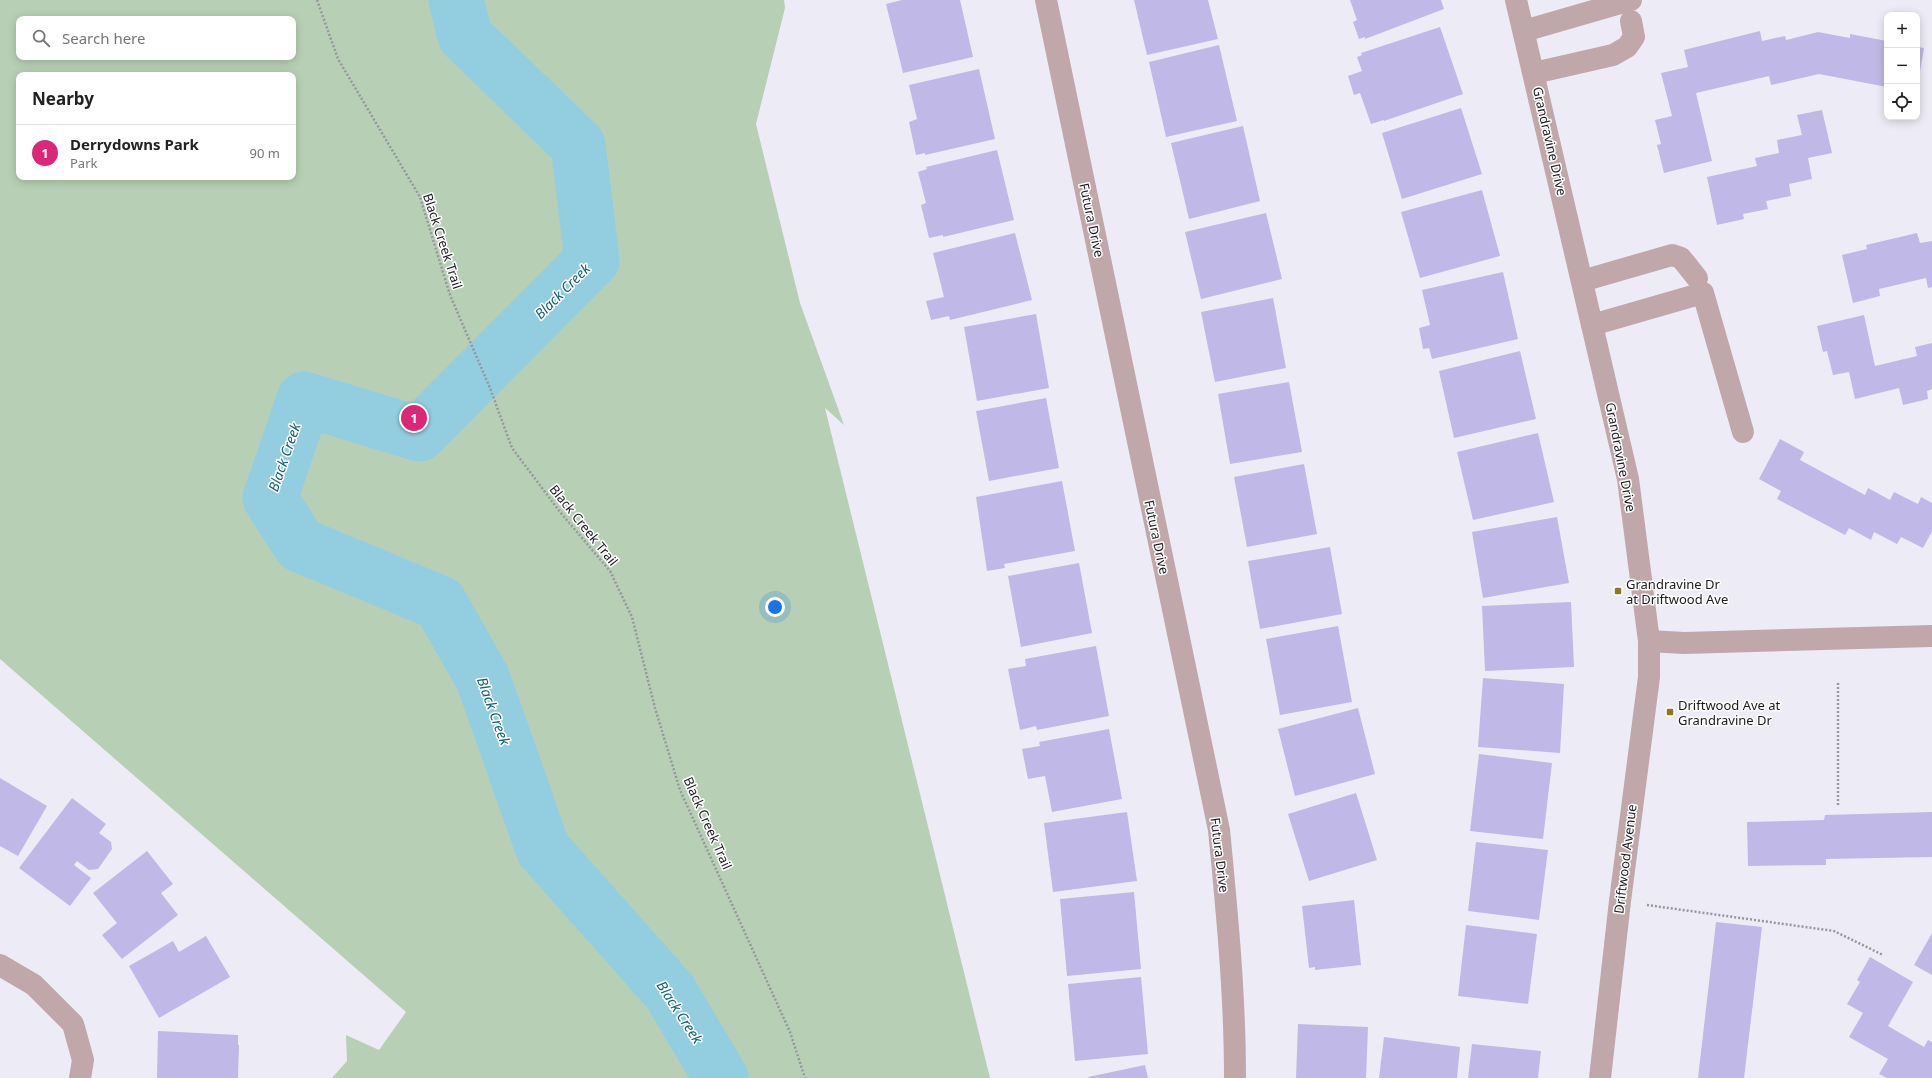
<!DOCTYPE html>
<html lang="en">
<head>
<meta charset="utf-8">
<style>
	:root { --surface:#fff; --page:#f2f2f2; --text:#222; --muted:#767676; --line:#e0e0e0; --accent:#db2777 }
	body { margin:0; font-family:"Noto Sans",sans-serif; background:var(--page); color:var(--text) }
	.controls { position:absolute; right:12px; top:12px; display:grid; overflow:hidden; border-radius:8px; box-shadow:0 2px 10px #0003 }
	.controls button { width:36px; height:36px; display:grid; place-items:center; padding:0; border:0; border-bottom:1px solid var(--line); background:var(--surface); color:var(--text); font:20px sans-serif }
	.you { position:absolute; left:775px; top:607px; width:14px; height:14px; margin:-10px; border:3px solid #fff; border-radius:50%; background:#1a73e8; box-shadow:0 0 0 6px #1a73e833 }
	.badge { display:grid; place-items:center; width:26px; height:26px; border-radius:50%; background:var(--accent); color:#fff; font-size:13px; font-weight:700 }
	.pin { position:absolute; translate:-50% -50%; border:2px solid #fff; box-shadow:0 1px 4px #0006 }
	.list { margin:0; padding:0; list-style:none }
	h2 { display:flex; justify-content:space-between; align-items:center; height:52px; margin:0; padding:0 16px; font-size:17px }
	h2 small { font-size:13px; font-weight:400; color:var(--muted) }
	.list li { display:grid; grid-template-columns:26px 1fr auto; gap:12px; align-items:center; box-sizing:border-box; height:56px; padding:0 16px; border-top:1px solid var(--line) }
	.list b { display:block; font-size:15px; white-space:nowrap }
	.list p { margin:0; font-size:13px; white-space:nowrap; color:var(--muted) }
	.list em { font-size:13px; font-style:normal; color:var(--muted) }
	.icon { flex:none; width:22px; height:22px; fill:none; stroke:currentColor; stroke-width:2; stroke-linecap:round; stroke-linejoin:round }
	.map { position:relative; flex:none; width:1932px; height:1078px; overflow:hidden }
	.search { position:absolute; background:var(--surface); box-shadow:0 2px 10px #0003; left:16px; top:16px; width:280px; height:44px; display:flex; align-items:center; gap:10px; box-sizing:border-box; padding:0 14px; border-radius:8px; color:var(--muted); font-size:15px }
	.panel { position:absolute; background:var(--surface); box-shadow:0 2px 10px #0003; left:16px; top:72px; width:280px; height:108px; border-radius:8px }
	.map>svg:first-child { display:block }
	.green { fill:#b7d0b5; fill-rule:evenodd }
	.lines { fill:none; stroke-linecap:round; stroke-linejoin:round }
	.river { stroke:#93cee0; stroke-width:55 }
	.building { fill:#c0b8e7 }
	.path { stroke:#97969d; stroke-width:2.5; stroke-dasharray:2 2; stroke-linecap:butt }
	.minor { stroke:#c0a7aa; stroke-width:22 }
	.poi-dot { fill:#8a791e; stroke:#fff; stroke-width:1.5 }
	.labels { text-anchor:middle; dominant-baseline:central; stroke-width:3; stroke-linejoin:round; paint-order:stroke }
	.street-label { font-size:13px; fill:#1a191d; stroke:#fff }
	.poi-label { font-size:13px; fill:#1a191d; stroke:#fff; text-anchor:start }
	.water-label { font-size:14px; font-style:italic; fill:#126073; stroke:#fff }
</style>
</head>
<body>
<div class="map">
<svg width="1932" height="1078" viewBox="0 0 1932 1078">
	<rect width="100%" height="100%" fill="#edecf6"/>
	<path class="green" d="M0 0H784L785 8 756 124 800 303 844 425 825 408 990 1078H332L347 1061 346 1035 379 1050 406 1012 0 659ZM19 19H293V57H19ZM19 75H293V177H19Z"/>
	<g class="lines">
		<path class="river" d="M456 0 465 36 578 145 592 260 419 434 304 399 270 498 300 545 440 603 483 679 543 849 670 992 721 1078"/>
	</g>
	<g class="building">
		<path d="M902 0H960L973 57 903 73 886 4Z"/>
		<path d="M1134 0H1208L1218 39 1147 55Z"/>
		<path d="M1350 0H1441L1444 9 1365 39V37L1359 39 1353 22 1357 20Z"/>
		<path d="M1440 27 1463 94 1384 121V120L1371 124 1360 93 1354 95 1348 76 1362 71 1357 57 1362 55 1361 53Z"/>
		<path d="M1760 31 1762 41 1785 36 1786 40 1818 32 1850 38V34L1887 41V87L1819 74 1771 85 1769 76 1696 93 1712 161 1664 173 1657 145 1661 144 1655 120 1672 116 1661 73 1688 67 1684 50Z"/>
		<path d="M1219 45 1237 121 1166 137 1149 62Z"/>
		<path d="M1917 47 1924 48 1918 83H1917Z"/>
		<path d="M979 69 995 139 925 155V153L916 155 909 122 917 119 909 85Z"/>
		<path d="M1461 108 1482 174 1402 199 1382 133Z"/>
		<path d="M1822 110 1832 153 1808 158 1812 179 1789 184 1791 196 1766 201 1768 209 1743 214 1744 219 1717 225 1707 177 1757 166 1755 158 1779 153 1777 140 1802 135 1797 115Z"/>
		<path d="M1243 126 1260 201 1189 219 1171 143Z"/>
		<path d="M997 150 1014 220 943 237V235L929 238 921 205 926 203 918 172 927 169 926 167Z"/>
		<path d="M1482 190 1500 256 1420 278 1401 212Z"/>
		<path d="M1266 213 1282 279 1201 299 1185 232Z"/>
		<path d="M1015 233 1032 300 950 320 949 316 931 320 926 301 944 297 933 253Z"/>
		<path d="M1917 233 1920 243 1932 241V287L1928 288 1926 278 1879 289 1880 296 1853 303 1842 255 1867 249 1866 245Z"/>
		<path d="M1503 272 1518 339 1432 359 1429 348 1423 349 1419 328 1430 325 1422 290Z"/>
		<path d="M1273 298 1286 368 1215 382 1201 312Z"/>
		<path d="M1036 314 1049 388 977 401 964 327Z"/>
		<path d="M1864 315 1875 366 1917 356 1915 347 1932 343V389L1927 391 1928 399 1903 405 1899 388 1855 399 1849 372 1833 375 1827 351 1823 352 1817 326Z"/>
		<path d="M1520 351 1536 419 1454 438 1439 371Z"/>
		<path d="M1289 382 1302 452 1230 464 1218 394Z"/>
		<path d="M1046 398 1059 468 989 481 976 411Z"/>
		<path d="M1538 433 1554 502 1473 520 1457 452Z"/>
		<path d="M1780 439 1804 452 1800 460 1865 495 1868 488 1890 500 1894 492 1918 504 1921 497 1932 503V531L1923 548 1901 537 1897 544 1874 532 1871 540 1849 528 1845 535 1777 499 1781 491 1759 479Z"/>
		<path d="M1304 464 1317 534 1247 547 1234 477Z"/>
		<path d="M1062 481 1075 551 1004 564 1005 568 987 571 976 497Z"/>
		<path d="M1557 517 1569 583 1483 598 1472 532Z"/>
		<path d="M1330 547 1342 614 1260 629 1248 561Z"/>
		<path d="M1079 563 1092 633 1021 647 1008 576Z"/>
		<path d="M1571 602 1574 667 1485 671 1482 606Z"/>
		<path d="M1338 626 1352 702 1280 715 1266 639Z"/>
		<path d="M1096 646 1109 716 1037 730 1036 726 1020 730 1008 669 1026 666 1025 659Z"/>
		<path d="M1483 678 1564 684 1560 753 1478 747Z"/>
		<path d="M1358 708 1375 774 1295 796 1278 729Z"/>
		<path d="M1109 729 1122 799 1052 812 1045 776 1028 779 1022 749 1040 746 1039 742Z"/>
		<path d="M1479 754 1552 763 1543 839 1470 831Z"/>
		<path d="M0 778 47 806 18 856 0 846Z"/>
		<path d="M1356 793 1377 860 1309 881 1288 814Z"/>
		<path d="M72 798 106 824 99 833 111 842 112 849 98 869 89 870 77 861 74 865 91 878 70 906 19 868Z"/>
		<path d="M1127 812 1137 881 1053 892 1044 823Z"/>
		<path d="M1932 812V857L1826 859V865L1748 866 1747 822 1824 820 1825 815Z"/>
		<path d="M1476 842 1548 850 1539 920 1468 911Z"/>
		<path d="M147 851 173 884 161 893 178 915 122 959 102 935 117 923 93 893Z"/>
		<path d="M1134 892 1141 969 1067 976 1060 899Z"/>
		<path d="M1354 900 1361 965 1315 970V967L1309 968 1302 906Z"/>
		<path d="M1716 922 1762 927 1744 1078H1698Z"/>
		<path d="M1466 925 1537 934 1528 1004 1458 996Z"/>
		<path d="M1932 933V975L1914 965Z"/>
		<path d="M206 936 230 977 159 1018 129 966 173 941 179 952Z"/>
		<path d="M1870 957 1913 982 1888 1026 1924 1047 1928 1040 1932 1042V1078H1887L1879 1074 1888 1059 1849 1037 1863 1013 1847 1004 1860 982 1857 980Z"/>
		<path d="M1141 977 1148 1054 1075 1061 1068 984Z"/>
		<path d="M1298 1024 1368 1027 1366 1078H1296Z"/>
		<path d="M158 1031 238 1035V1045H239L238 1078H157Z"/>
		<path d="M1384 1037 1460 1047 1457 1078H1379Z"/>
		<path d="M1472 1044 1541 1051 1538 1078H1468Z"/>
		<path d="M1145 1065 1148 1078H1088V1077Z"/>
	</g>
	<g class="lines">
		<g class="path">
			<path d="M317 0 338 59 420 197 450 295 490 388 512 448 560 512 610 571 632 617 655 708 680 790 790 1032 805 1078"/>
			<path d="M1838 805V682"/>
			<path d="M1647 905 1834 931 1883 955"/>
		</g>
		<g class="minor">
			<path d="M1046 0 1219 830C1227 912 1235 995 1235 1078"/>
			<path d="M1516 0 1628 479 1649 641V677L1620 901 1600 1078"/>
			<path d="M1524 31 1631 0"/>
			<path d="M1534 73 1613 55 1627 47 1634 37 1631 21"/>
			<path d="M1582 281 1672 255 1681 258 1697 278"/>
			<path d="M1592 325 1703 293 1743 432"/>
			<path d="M1649 641 1684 643 1932 636"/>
			<path d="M0 965 34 985 73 1024 83 1060 80 1078"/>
		</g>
	</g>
	<g class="poi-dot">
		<rect x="1614" y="587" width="8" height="8" rx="2"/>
		<rect x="1666" y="708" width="8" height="8" rx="2"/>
	</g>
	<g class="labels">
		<g class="street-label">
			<text transform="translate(1550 141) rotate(77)">Grandravine Drive</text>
			<text transform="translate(1092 220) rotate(78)">Futura Drive</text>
			<text transform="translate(443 241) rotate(72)">Black Creek Trail</text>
			<text transform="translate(1621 457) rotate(79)">Grandravine Drive</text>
			<text transform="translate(584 525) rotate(51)">Black Creek Trail</text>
			<text transform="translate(1157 537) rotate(78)">Futura Drive</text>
			<text transform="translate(708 823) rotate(66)">Black Creek Trail</text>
			<text transform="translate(1220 855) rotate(83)">Futura Drive</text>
			<text transform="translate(1625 859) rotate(-83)">Driftwood Avenue</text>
		</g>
		<g class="poi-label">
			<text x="1626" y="584">Grandravine Dr<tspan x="1626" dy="15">at Driftwood Ave</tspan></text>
			<text x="1678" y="705">Driftwood Ave at<tspan x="1678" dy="15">Grandravine Dr</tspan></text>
		</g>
		<g class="water-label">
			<text transform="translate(562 291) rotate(-45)">Black Creek</text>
			<text transform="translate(284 457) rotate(-71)">Black Creek</text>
			<text transform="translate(494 711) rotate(70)">Black Creek</text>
			<text transform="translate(680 1012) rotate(57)">Black Creek</text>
		</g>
	</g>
</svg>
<div class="controls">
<button>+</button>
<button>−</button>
<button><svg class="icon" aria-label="locate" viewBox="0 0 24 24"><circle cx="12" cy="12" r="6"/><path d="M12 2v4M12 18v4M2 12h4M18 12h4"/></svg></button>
</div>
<div class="you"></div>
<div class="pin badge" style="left:414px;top:418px">1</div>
<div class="search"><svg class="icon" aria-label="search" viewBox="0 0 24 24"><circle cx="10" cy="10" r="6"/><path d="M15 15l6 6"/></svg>Search here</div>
<section class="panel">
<h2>Nearby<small></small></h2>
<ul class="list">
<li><span class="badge">1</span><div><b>Derrydowns Park</b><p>Park</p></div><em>90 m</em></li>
</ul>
</section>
</div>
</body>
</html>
